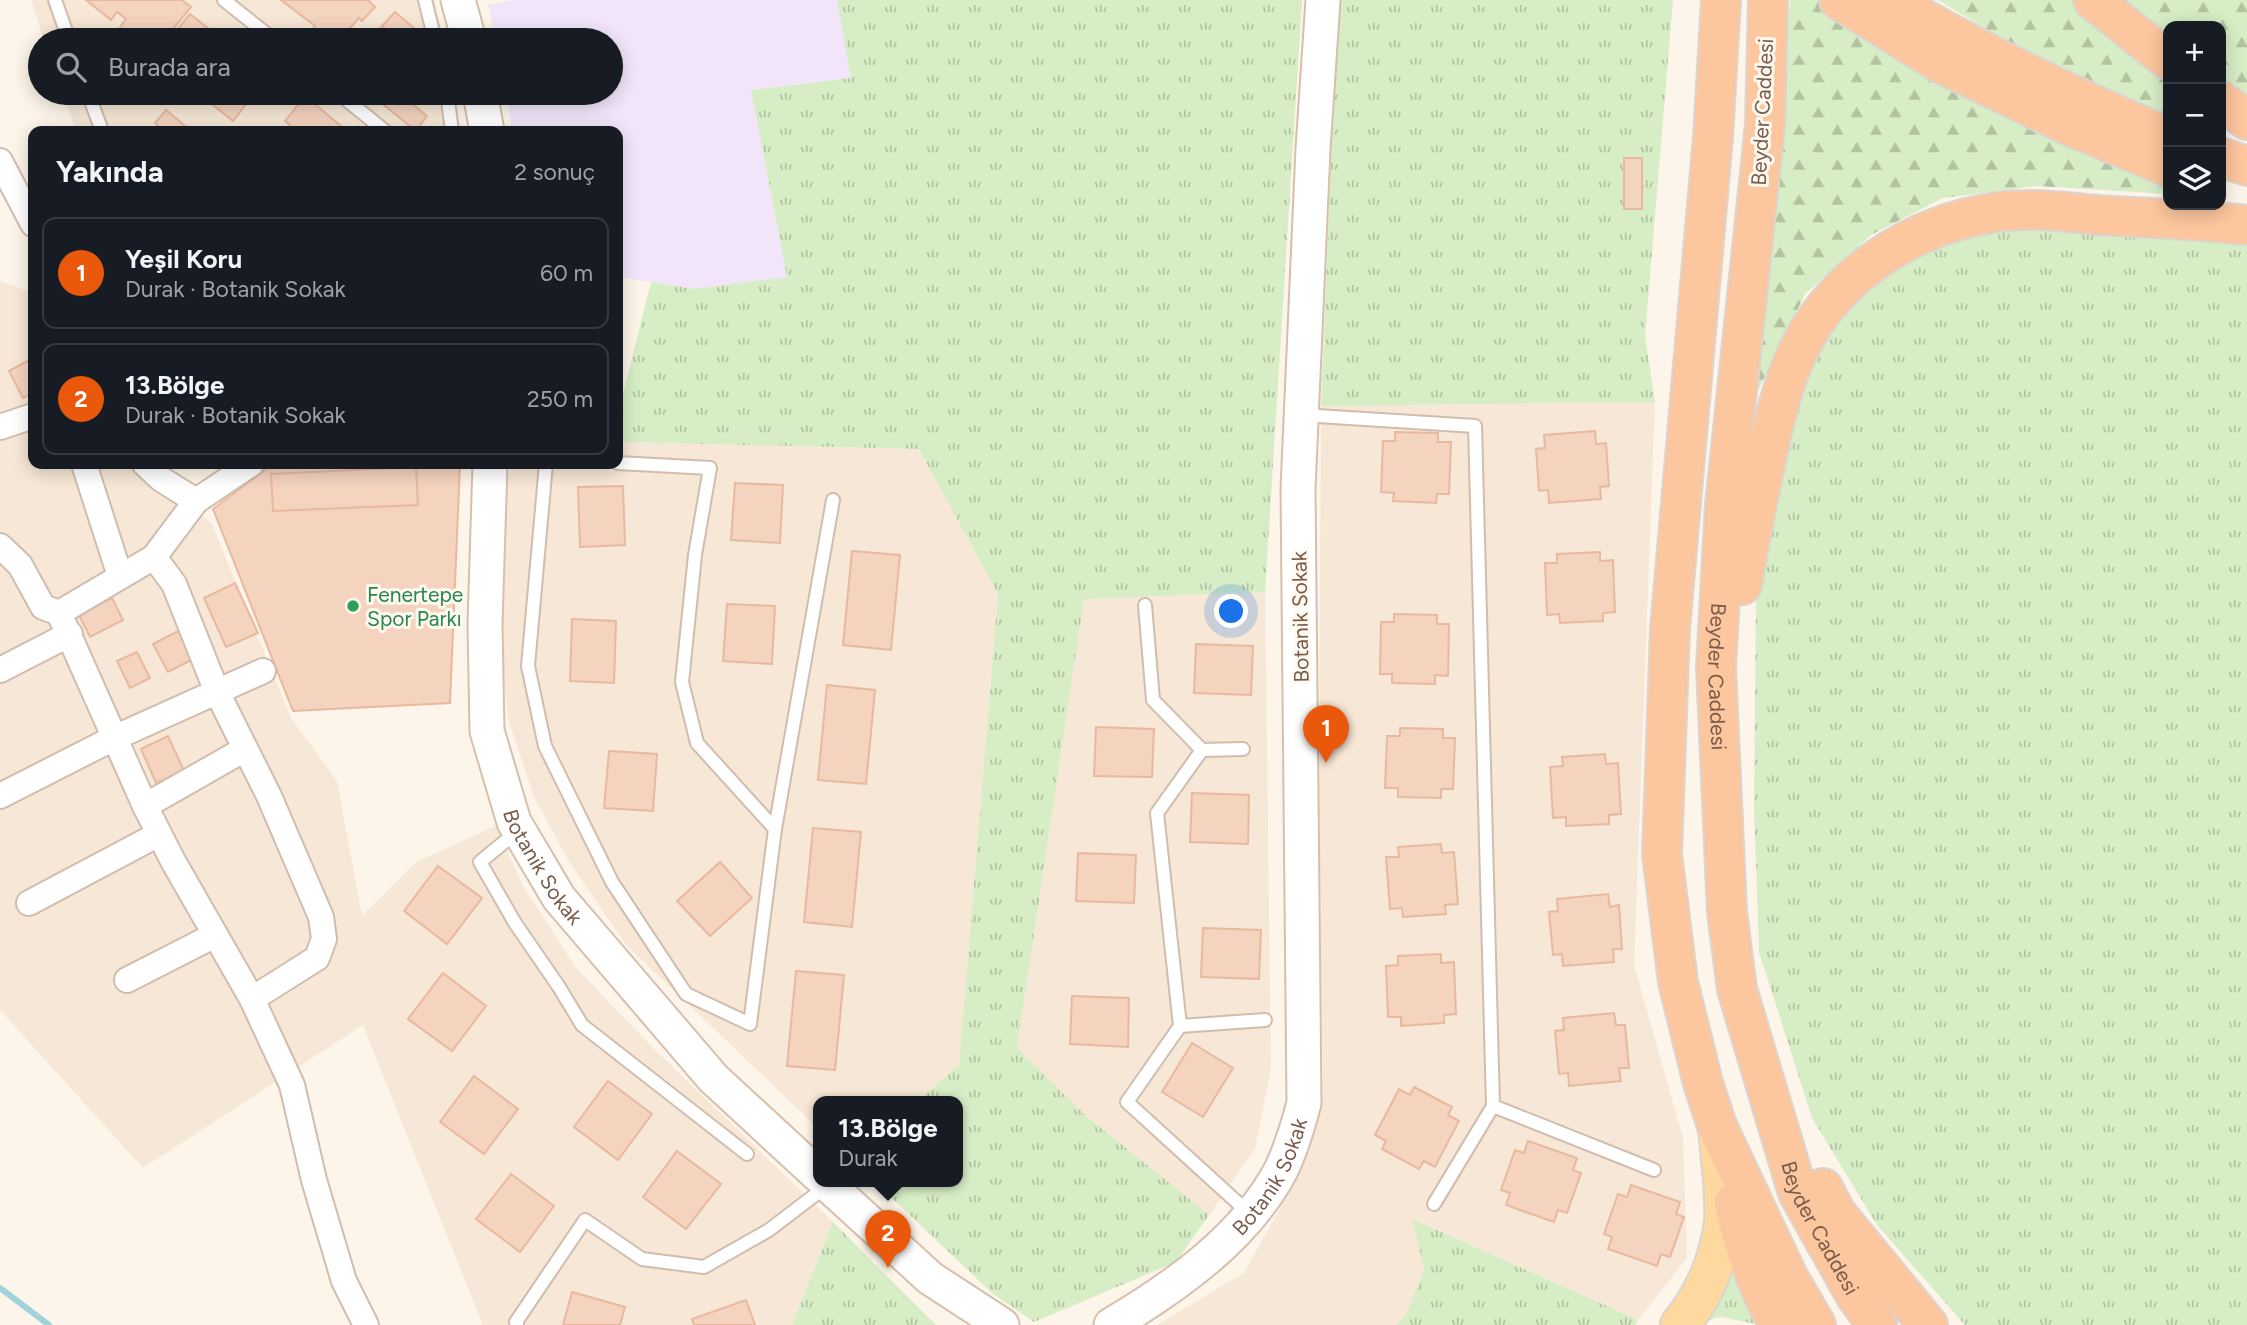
<!DOCTYPE html>
<html lang="tr">
<head>
<meta charset="utf-8">
<style>
	:root { --surface:#171b24; --page:#20242c; --text:#f1f3f6; --muted:#9ea1a6; --line:#363941; --accent:#ea580c }
	body { margin:0; font-family:Figtree,sans-serif; background:var(--page); color:var(--text) }
	.controls { position:absolute; right:21px; top:21px; display:grid; overflow:hidden; border-radius:14px; box-shadow:0 4px 18px #0003 }
	.controls button { width:63px; height:63px; display:grid; place-items:center; padding:0; border:0; border-bottom:2px solid var(--line); background:var(--surface); color:var(--text); font:35px sans-serif }
	.you { position:absolute; left:1232px; top:612px; width:24px; height:24px; margin:-18px; border:5px solid #fff; border-radius:50%; background:#1a73e8; box-shadow:0 0 0 10px #1a73e833 }
	.badge { display:grid; place-items:center; width:46px; height:46px; border-radius:50%; background:var(--accent); color:#fff; font-size:23px; font-weight:700 }
	.pin { position:absolute; translate:-50% -58px; filter:drop-shadow(0 2px 4px #0008) }
	.pin::after { content:''; position:absolute; top:37px; width:24px; height:21px; background:inherit; clip-path:polygon(0 0,100% 0,50% 100%) }
	.popup { position:absolute; left:813px; top:1096px; width:150px; height:91px; box-sizing:border-box; display:grid; place-content:center; border-radius:14px; background:var(--surface); filter:drop-shadow(0 2px 5px #0005); font-size:23px; white-space:nowrap; color:var(--muted) }
	.popup b { font-size:26px; color:var(--text) }
	.popup::after { content:''; position:absolute; left:50%; top:100%; margin-left:-14px; border:14px solid transparent; border-top-color:var(--surface) }
	.list { margin:0; padding:0; list-style:none }
	h2 { display:flex; justify-content:space-between; align-items:center; height:91px; margin:0; padding:0 28px; font-size:30px }
	h2 small { font-size:23px; font-weight:400; color:var(--muted) }
	.list li { display:grid; grid-template-columns:46px 1fr auto; gap:21px; align-items:center; box-sizing:border-box; height:112px; margin:0 14px 14px; padding:0 14px; border:2px solid var(--line); border-radius:14px }
	.list b { display:block; font-size:26px; white-space:nowrap }
	.list p { margin:0; font-size:23px; white-space:nowrap; color:var(--muted) }
	.list em { font-size:23px; font-style:normal; color:var(--muted) }
	.icon { flex:none; width:38px; height:38px; fill:none; stroke:currentColor; stroke-width:2; stroke-linecap:round; stroke-linejoin:round }
	.map { position:relative; flex:none; width:2247px; height:1325px; overflow:hidden }
	.search { position:absolute; background:var(--surface); box-shadow:0 4px 18px #0003; left:28px; top:28px; width:595px; height:77px; display:flex; align-items:center; gap:18px; box-sizing:border-box; padding:0 24px; border-radius:38px; color:var(--muted); font-size:26px }
	.panel { position:absolute; background:var(--surface); box-shadow:0 4px 18px #0003; left:28px; top:126px; width:595px; height:343px; border-radius:14px }
	.map>svg:first-child { display:block }
	.residential { fill:#f6e7d6 }
	.education { fill:#f2e5fa }
	.grass { fill:url(#grass-tufts) }
	.forest { fill:url(#forest-firs) }
	.lines { fill:none; stroke-linecap:round; stroke-linejoin:round }
	.stream { stroke:#a1d3db; stroke-width:6 }
	.building { fill:#f4d3bf; stroke:#e8b99e; stroke-width:2 }
	.service-casing { stroke:#d1bdad; stroke-width:16 }
	.minor-casing { stroke:#d1bdad; stroke-width:28 }
	.secondary-casing { stroke:#d7bfac; stroke-width:37 }
	.primary-casing { stroke:#dcd4d0; stroke-width:42 }
	.trunk-casing { stroke:#dcd4d0; stroke-width:42 }
	.service { stroke:#fff; stroke-width:12 }
	.minor { stroke:#fff; stroke-width:24 }
	.secondary { stroke:#fff; stroke-width:33 }
	.primary { stroke:#fed99f; stroke-width:38 }
	.trunk { stroke:#fcc69e; stroke-width:38 }
	.leisure-dot { fill:#2e9e5b; stroke:#fff9f0; stroke-width:2.5 }
	.labels { text-anchor:middle; dominant-baseline:central; stroke-width:6; stroke-linejoin:round; paint-order:stroke }
	.street-label { font-size:21px; fill:#7a5b4a; stroke:#fff9f0 }
	.leisure-label { font-size:21px; fill:#27864d; stroke:#fff9f0; text-anchor:start }
</style>
</head>
<body>
<div class="map">
<svg width="2247" height="1325" viewBox="0 0 2247 1325">
	<defs>
		<pattern id="grass-tufts" width="24" height="20" patternUnits="userSpaceOnUse" patternTransform="scale(1.75)"><rect width="24" height="20" fill="#d6edc5"/><path d="M3 7l-1-3M5 7V3M7 7l1-3M15 17l-1-3M17 17v-4M19 17l1-3" fill="none" stroke="#b3c3a2"/></pattern>
		<pattern id="forest-firs" width="22" height="20" patternUnits="userSpaceOnUse" patternTransform="scale(1.75)"><rect width="22" height="20" fill="#d6edc5"/><path d="M5 1l3.5 6h-7zM16 11l3.5 6h-7z" fill="#b3c3a2"/></pattern>
	</defs>
	<rect width="100%" height="100%" fill="#fdf5e9"/>
	<g class="residential">
		<path d="M31 0H435L443 40H44Z"/>
		<path d="M63 93H453L459 131H76Z"/>
		<path d="M0 281 33 293V464H135L212 524 291 718 337 781 362 916 416 862 496 826 523 886 576 968 655 1050 833 1222 792 1325H483L363 1025 143 1168 0 1010Z"/>
		<path d="M1655 402 1634 965 1683 1138 1687 1258 1638 1320 1414 1219 1424 1270 1406 1315 1396 1325H1157L1244 1273 1291 1189 1323 1094 1319 788 1321 406Z"/>
		<path d="M618 442 919 449 998 594 959 1065 917 1102H818V1128L627 946 570 863 534 797 508 719 501 650 500 501 512 464H618Z"/>
		<path d="M1265 592 1271 1068 1255 1149 1209 1215 1085 1115 1017 1048 1084 599Z"/>
	</g>
	<path class="education" d="M513 0H837L851 78 751 90 787 277 694 289 618 277V131H512L507 93H611V40H496L488 5Z"/>
	<g class="grass">
		<path d="M837 0H1302L1265 592 1084 599 1017 1048 1085 1115 1209 1215 1176 1262 1034 1322 993 1294 875 1182H958V1102H917L959 1065 998 594 919 449 618 442V400L622 398 651 282 694 289 787 277 751 90 851 78Z"/>
		<path d="M1337 0H1673L1645 336 1655 402 1321 406Z"/>
		<path d="M2029 223 2247 238V1325H1965L1877 1225 1812 1118 1759 952 1754 805 1756 602 1791 418 1824 336 1871 279 1941 237Z"/>
		<path d="M1413 1219 1638 1320 1635 1325H1396L1406 1315 1424 1270Z"/>
		<path d="M833 1222 936 1325H792Z"/>
		<path d="M1733 1252 1761 1325 1721 1317 1689 1325Z"/>
	</g>
	<g class="forest">
		<path d="M1790 0H1821L2168 170V194L2036 186 1943 198 1871 235 1805 294 1756 395Z"/>
		<path d="M1938 0H2076L2168 71V114L2154 110 2004 40Z"/>
		<path d="M2123 0H2247V98L2221 77V26H2168V36Z"/>
	</g>
	<g class="lines">
		<path class="stream" d="M0 1288 49 1325"/>
	</g>
	<g class="building">
		<path d="M86 0H182L191 7 164 40H137L120 27 126 19 117 12 111 20Z"/>
		<path d="M281 0H368L375 7 362 21 359 18 349 29 352 34 347 40H324L312 31 315 26Z"/>
		<path d="M395 12 414 28 403 40H399L382 26Z"/>
		<path d="M190 14 218 36 215 40H169Z"/>
		<path d="M382 26 399 40H371Z"/>
		<path d="M210 93H246L241 98 247 103 233 121 208 101 213 95Z"/>
		<path d="M385 93H399L427 116 416 131 379 101Z"/>
		<path d="M402 93H417L411 100Z"/>
		<path d="M305 96 347 131H281L283 128 287 130 290 125 285 121Z"/>
		<path d="M166 110 191 131H154L158 126 155 123Z"/>
		<rect x="1624" y="158" width="18" height="51"/>
		<path d="M33 358V393L23 398 9 371Z"/>
		<path d="M1595 431 1596 444 1606 443 1609 486 1600 487 1601 499 1549 503 1548 490 1539 491 1536 449 1545 448 1544 435Z"/>
		<path d="M1395 432 1438 433V442H1451L1449 494H1437L1436 503 1393 501 1394 493 1381 492 1383 441H1395Z"/>
		<path d="M273 464H460L450 703 293 711 213 509Z"/>
		<path d="M416 467 418 505 273 511 271 474Z"/>
		<path d="M735 483 783 485 780 543 731 540Z"/>
		<path d="M623 486 625 545 580 547 578 487Z"/>
		<path d="M852 551 900 555 891 650 843 645Z"/>
		<path d="M1600 552V561L1613 560 1615 612 1603 613V621L1560 623 1559 614 1547 615 1545 563H1557V554Z"/>
		<path d="M235 583 258 633 226 647 204 598Z"/>
		<path d="M112 598 123 620 90 637 79 615Z"/>
		<path d="M727 604 775 606 772 664 723 661Z"/>
		<path d="M1394 614 1437 615V624H1449L1448 676 1435 675V684L1392 683V674H1380L1381 622H1394Z"/>
		<path d="M572 619 616 621 614 683 570 681Z"/>
		<path d="M184 628 199 656 168 672 153 644Z"/>
		<path d="M1196 644 1253 646 1251 695 1194 693Z"/>
		<path d="M137 652 150 678 130 688 117 661Z"/>
		<path d="M827 685 875 690 866 784 818 780Z"/>
		<path d="M1096 727 1154 729 1152 777 1094 776Z"/>
		<path d="M1400 728 1443 729V738H1455L1453 789H1441V798L1398 797V788H1385L1387 736H1400Z"/>
		<path d="M168 736 184 771 156 783 141 749Z"/>
		<path d="M609 751 657 754 653 811 604 808Z"/>
		<path d="M1605 754 1606 764 1618 763 1621 814 1609 815V824L1566 826V817L1553 818 1550 767 1563 766 1562 757Z"/>
		<path d="M1192 793 1249 795 1248 844 1190 842Z"/>
		<path d="M813 828 861 832 852 927 804 922Z"/>
		<path d="M1441 844 1442 853 1454 852 1458 904 1445 905 1446 914 1403 917 1402 908 1390 909 1386 857H1399L1398 847Z"/>
		<path d="M1078 853 1136 855 1134 903 1076 901Z"/>
		<path d="M720 862 752 898 710 936 677 901Z"/>
		<path d="M438 866 482 898 447 944 404 911Z"/>
		<path d="M1608 894 1610 907 1619 905 1622 949H1613L1614 962 1563 966 1562 954 1553 955 1549 912 1558 911 1557 899Z"/>
		<path d="M1203 928 1261 930 1259 979 1201 977Z"/>
		<path d="M1441 954V963L1454 962 1456 1014 1444 1015V1023L1401 1026V1017H1388L1386 966 1398 965V956Z"/>
		<path d="M796 971 844 975 835 1070 787 1066Z"/>
		<path d="M443 973 486 1006 452 1051 408 1019Z"/>
		<path d="M1072 996 1129 998 1128 1047 1070 1044Z"/>
		<path d="M1614 1013 1616 1025H1625L1629 1068H1619L1621 1081 1569 1086 1568 1073 1559 1074 1555 1031 1564 1030 1563 1018Z"/>
		<path d="M1192 1043 1233 1068 1203 1117 1162 1092Z"/>
		<path d="M474 1076 518 1109 484 1154 440 1122Z"/>
		<path d="M608 1081 652 1114 618 1160 574 1127Z"/>
		<path d="M1414 1087 1452 1107 1448 1115 1459 1121 1435 1167 1424 1161 1419 1169 1382 1149 1386 1141 1375 1135 1399 1089 1410 1095Z"/>
		<path d="M1528 1141 1577 1158 1573 1170 1581 1173 1567 1213 1558 1210 1554 1222 1506 1205 1510 1193 1501 1190 1515 1150 1524 1153Z"/>
		<path d="M677 1151 721 1184 686 1229 643 1197Z"/>
		<path d="M511 1174 554 1206 520 1252 476 1219Z"/>
		<path d="M1631 1185 1680 1202 1676 1214 1684 1217 1670 1257 1661 1254 1657 1266 1608 1249 1612 1237 1604 1234 1618 1194 1627 1197Z"/>
		<path d="M572 1292 625 1307 620 1325H563Z"/>
		<path d="M746 1300 755 1325H694L692 1319Z"/>
	</g>
	<g class="lines">
		<defs>
			<g id="service">
				<path d="M55 0 69 40"/>
				<path d="M224 0 274 40"/>
				<path d="M425 0 435 40"/>
				<path d="M88 93 102 131"/>
				<path d="M338 93 385 131"/>
				<path d="M447 93 452 131"/>
				<path d="M1302 415 1475 426 1493 1106 1654 1170"/>
				<path d="M546 464 528 666 545 746 612 882 686 994 750 1024 775 829 697 743 682 682 695 555 710 468 618 463"/>
				<path d="M1145 605 1153 700 1202 750 1157 813 1180 1026 1127 1102 1250 1214"/>
				<path d="M1202 750 1243 749"/>
				<path d="M775 829 833 500"/>
				<path d="M519 830 480 862 515 923 559 987 582 1025 747 1154"/>
				<path d="M1180 1026 1265 1020"/>
				<path d="M1434 1204 1493 1106"/>
				<path d="M517 1325 516 1322 585 1220 642 1259 704 1267 769 1230 828 1185"/>
			</g>
			<g id="minor">
				<path d="M0 161 33 224"/>
				<path d="M0 427 33 416"/>
				<path d="M84 464 120 576"/>
				<path d="M145 464 161 479 196 501 251 464"/>
				<path d="M0 546 20 565 43 607 59 613 154 557 196 501"/>
				<path d="M154 557 174 584 217 692 269 796 321 917 324 939 317 958 252 999"/>
				<path d="M59 613 145 806 173 861 252 999 292 1085 314 1180 344 1281 366 1325"/>
				<path d="M0 670 70 634"/>
				<path d="M0 796 114 738 263 671"/>
				<path d="M145 806 245 749"/>
				<path d="M29 903 159 834"/>
				<path d="M127 980 215 935"/>
			</g>
			<g id="secondary">
				<path d="M458 0 469 40"/>
				<path d="M480 93 487 131"/>
				<path id="s1" d="M490 464 485 624 487 731 514 822 559 898 713 1078 818 1175"/>
				<path d="M825 1182 930 1278 1002 1325"/>
				<path id="s2" d="M1111 1325C1175 1287 1245 1238 1281 1170 1291 1149 1298 1126 1304 1103L1298 489 1313 149 1323 0"/>
			</g>
			<path id="primary" d="M1680 1325C1704 1296 1720 1258 1724 1221 1726 1195 1720 1155 1718 1128"/>
			<g id="trunk">
				<path d="M1721 0 1713 137 1670 629 1662 854 1678 982 1703 1083 1717 1126 1788 1277 1816 1325"/>
				<path id="s3" d="M1768 0 1765 125 1725 505 1716 667 1727 912 1737 989 1798 1193 1856 1296 1877 1325"/>
				<path d="M1839 0 1940 63 2070 126 2168 167"/>
				<path d="M1891 0C1980 53 2073 97 2168 137"/>
				<path d="M2093 0 2168 60"/>
				<path d="M2221 101 2247 120"/>
				<path d="M2221 157 2247 166"/>
				<path d="M1742 585C1748 547 1756 509 1764 470 1772 431 1780 390 1797 353 1834 274 1914 224 1997 212 2030 207 2066 212 2098 215 2148 218 2197 220 2247 225"/>
				<path d="M1823 1188 1836 1213 1928 1325"/>
				<path d="M1734 1203C1743 1246 1757 1287 1779 1325"/>
			</g>
		</defs>
		<use href="#service" class="service-casing"/>
		<use href="#minor" class="minor-casing"/>
		<use href="#secondary" class="secondary-casing"/>
		<use href="#primary" class="primary-casing"/>
		<use href="#trunk" class="trunk-casing"/>
		<use href="#service" class="service"/>
		<use href="#minor" class="minor"/>
		<use href="#secondary" class="secondary"/>
		<use href="#primary" class="primary"/>
		<use href="#trunk" class="trunk"/>
	</g>
	<circle class="leisure-dot" cx="353" cy="606" r="7"/>
	<g class="labels">
		<g class="street-label">
			<text transform="translate(1762 112) rotate(-87)">Beyder Caddesi</text>
			<text transform="translate(1300 617) rotate(-91)">Botanik Sokak</text>
			<text stroke="none"><textPath href="#s3" startOffset="679">Beyder Caddesi</textPath></text>
			<text stroke="none"><textPath href="#s1" startOffset="415">Botanik Sokak</textPath></text>
			<text stroke="none"><textPath href="#s2" startOffset="222">Botanik Sokak</textPath></text>
			<text stroke="none"><textPath href="#s3" startOffset="1246">Beyder Caddesi</textPath></text>
		</g>
		<g class="leisure-label">
			<text x="367" y="594">Fenertepe<tspan x="367" dy="24">Spor Parkı</tspan></text>
		</g>
	</g>
</svg>
<div class="controls">
<button>+</button>
<button>−</button>
<button><svg class="icon" aria-label="layers" viewBox="0 0 24 24"><path d="M12 4l9 5-9 5-9-5zM3 14l9 5 9-5"/></svg></button>
</div>
<div class="you"></div>
<div class="pin badge" style="left:1326px;top:763px">1</div>
<div class="pin badge" style="left:888px;top:1268px">2</div>
<div class="popup"><b>13.Bölge</b>Durak</div>
<div class="search"><svg class="icon" aria-label="search" viewBox="0 0 24 24"><circle cx="10" cy="10" r="6"/><path d="M15 15l6 6"/></svg>Burada ara</div>
<section class="panel">
<h2>Yakında<small>2 sonuç</small></h2>
<ul class="list">
<li><span class="badge">1</span><div><b>Yeşil Koru</b><p>Durak · Botanik Sokak</p></div><em>60 m</em></li>
<li><span class="badge">2</span><div><b>13.Bölge</b><p>Durak · Botanik Sokak</p></div><em>250 m</em></li>
</ul>
</section>
</div>
</body>
</html>
